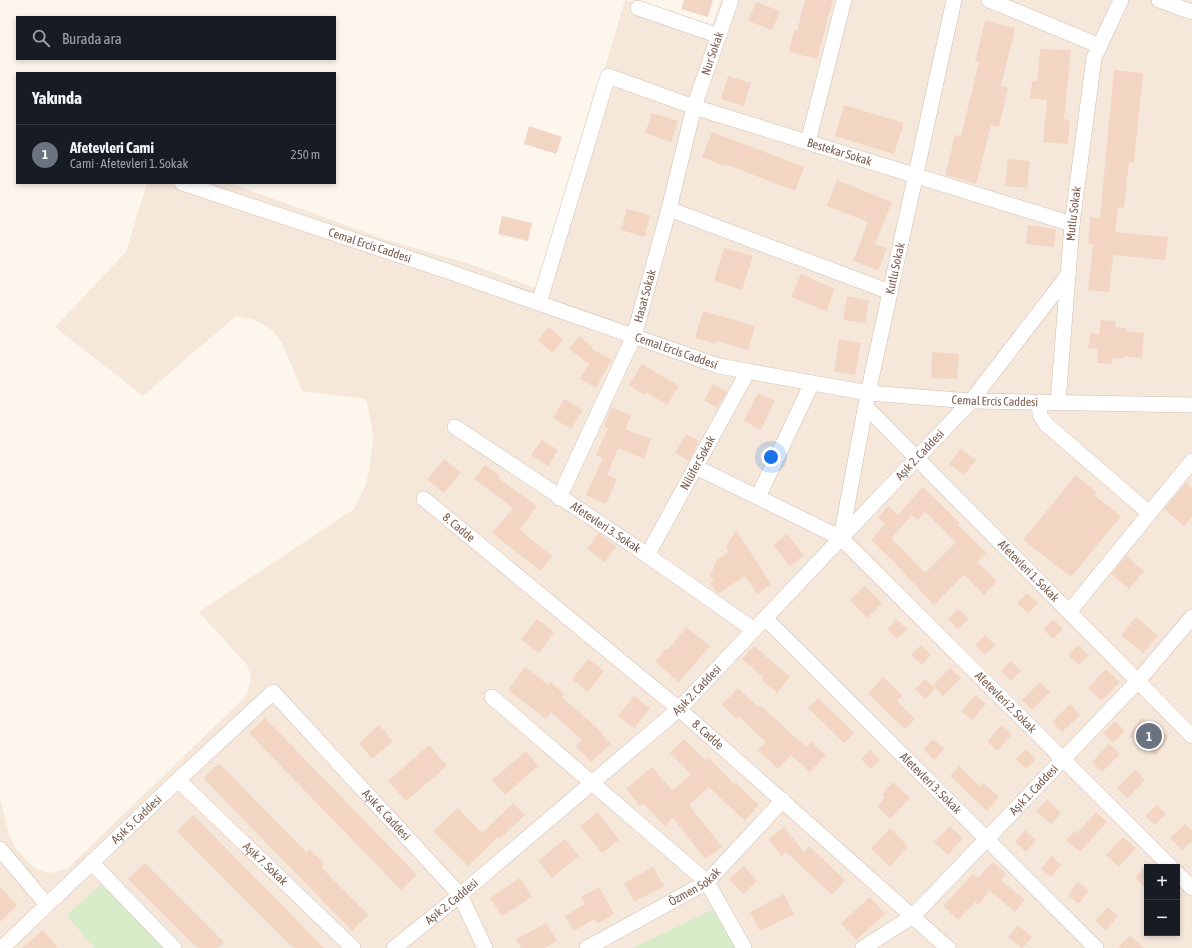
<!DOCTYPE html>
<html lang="tr">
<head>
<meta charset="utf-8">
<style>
	:root { --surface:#171b24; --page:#242831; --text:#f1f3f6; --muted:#9ea1a6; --line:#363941; --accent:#2563eb }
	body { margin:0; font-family:"Asap Condensed",sans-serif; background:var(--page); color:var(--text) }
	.controls { position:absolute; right:12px; bottom:12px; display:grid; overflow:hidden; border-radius:0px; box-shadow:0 2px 6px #0003 }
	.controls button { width:36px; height:36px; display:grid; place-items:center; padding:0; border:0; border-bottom:1px solid var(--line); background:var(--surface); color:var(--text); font:20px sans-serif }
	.you { position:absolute; left:771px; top:457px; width:14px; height:14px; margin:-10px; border:3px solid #fff; border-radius:50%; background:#1a73e8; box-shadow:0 0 0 6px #1a73e833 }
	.badge { display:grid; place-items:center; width:26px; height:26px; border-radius:50%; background:var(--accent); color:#fff; font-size:13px; font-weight:700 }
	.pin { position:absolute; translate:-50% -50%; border:2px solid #fff; box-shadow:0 1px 4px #0006 }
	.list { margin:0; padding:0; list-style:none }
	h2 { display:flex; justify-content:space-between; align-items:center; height:52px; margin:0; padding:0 16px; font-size:17px }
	h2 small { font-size:13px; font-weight:400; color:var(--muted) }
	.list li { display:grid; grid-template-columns:26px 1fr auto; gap:12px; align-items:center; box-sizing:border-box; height:60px; padding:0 16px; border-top:1px solid var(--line) }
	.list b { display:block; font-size:15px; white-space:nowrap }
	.list p { margin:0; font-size:13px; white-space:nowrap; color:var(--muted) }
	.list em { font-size:13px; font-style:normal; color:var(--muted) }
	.icon { flex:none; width:22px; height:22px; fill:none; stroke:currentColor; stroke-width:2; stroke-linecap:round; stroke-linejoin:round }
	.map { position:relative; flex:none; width:1192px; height:948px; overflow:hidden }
	.search { position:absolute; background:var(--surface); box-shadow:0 2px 6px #0003; left:16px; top:16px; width:320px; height:44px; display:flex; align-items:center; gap:10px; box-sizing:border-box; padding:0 14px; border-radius:0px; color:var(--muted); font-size:15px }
	.panel { position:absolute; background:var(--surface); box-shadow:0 2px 6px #0003; left:16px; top:72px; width:320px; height:112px; border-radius:0px }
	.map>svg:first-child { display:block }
	.residential { fill:#f5e8da; fill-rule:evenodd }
	.green { fill:#d8ecc9 }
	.building { fill:#f3d5c3; fill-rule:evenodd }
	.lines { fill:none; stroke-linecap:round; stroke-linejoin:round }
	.minor-casing { stroke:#d1beb0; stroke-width:16 }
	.minor { stroke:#fff; stroke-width:15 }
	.labels { text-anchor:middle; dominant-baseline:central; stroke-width:3; stroke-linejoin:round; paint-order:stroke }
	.street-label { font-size:12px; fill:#7a5c4d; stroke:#fffaf3 }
</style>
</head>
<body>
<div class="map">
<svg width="1192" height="948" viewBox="0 0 1192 948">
	<rect width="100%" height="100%" fill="#fdf6ec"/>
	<path class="residential" d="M625 0 711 28 721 0H1192V948H0V798L9 834 16 849 28 862 38 870 50 873 63 870 69 867 247 695 251 677 247 665 199 612 354 509 366 484 369 470 373 443 372 428 366 399 302 391 282 343 272 330 255 320 236 316 143 396 55 327 126 252 147 183H230L387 240 470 264 539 289ZM1147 867H1177V933H1147Z"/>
	<g class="green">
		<path d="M106 880 172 948H94L67 915Z"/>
		<path d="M720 906 751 948H633Z"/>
	</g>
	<g class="building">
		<path d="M684 0H713L708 17 681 9Z"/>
		<path d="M805 0H833L817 59 789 52 794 30 797 31Z"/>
		<path d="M756 2 780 11 772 30 748 21Z"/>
		<path d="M985 21 1015 28 1001 86 1008 88 999 127 991 125 976 184 945 175 955 135 961 136 979 62 975 61Z"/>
		<path d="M1040 49 1071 50 1064 119 1070 120 1068 144 1043 142 1047 100 1030 98 1032 81H1037Z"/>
		<path d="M1114 70 1143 73 1134 163 1129 162 1124 208 1118 207 1115 232 1168 237 1165 260 1113 255 1109 292 1088 290 1093 244H1088L1090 217 1100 218Z"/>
		<path d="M728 76 751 83 744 106 721 99Z"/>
		<path d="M844 105 904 123 894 154 835 136Z"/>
		<path d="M652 113 678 121 671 142 645 133Z"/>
		<path d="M529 126 562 137 556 154 524 144Z"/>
		<path d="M712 132 804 167 795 191 725 164 724 166 702 157Z"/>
		<path d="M1008 159 1030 161 1027 188 1005 186Z"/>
		<path d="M837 180 892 202 875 244 887 248 878 270 853 261 868 222 827 206Z"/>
		<path d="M627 209 650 215 645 237 621 230Z"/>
		<path d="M502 216 532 223 528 241 498 234Z"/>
		<path d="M1028 225 1056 229 1054 247 1026 244Z"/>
		<path d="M724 248 753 256 742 290 714 281Z"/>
		<path d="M801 274 835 289 826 311 791 297Z"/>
		<path d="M847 296 869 300 865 323 843 320Z"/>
		<path d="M703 311 755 326 748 350 717 341 716 344 695 338Z"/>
		<path d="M1101 320 1116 321 1115 327 1126 328V331L1144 333 1142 358 1124 356V359L1112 358V364L1097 363 1098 349 1088 348 1090 333 1099 334Z"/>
		<path d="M548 327 563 339 553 353 538 341Z"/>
		<path d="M579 336 593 347 592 349 612 360 596 388 580 379 589 364 569 349Z"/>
		<path d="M839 339 861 343 855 375 834 371Z"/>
		<path d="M932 352 959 354 957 379 931 378Z"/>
		<path d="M642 364 679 386 667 405 646 392 644 395 629 385Z"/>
		<path d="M713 384 727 392 717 408 704 400Z"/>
		<path d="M758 393 775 401 761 430 744 421Z"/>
		<path d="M564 399 583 410 571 429 553 418Z"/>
		<path d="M611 407 631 415 625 429 651 439 644 459 618 448 607 475 617 479 606 504 586 495 603 458 596 455 608 428 604 426Z"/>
		<path d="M686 434 699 441 689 461 675 453Z"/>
		<path d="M542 440 558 450 548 466 531 455Z"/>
		<path d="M961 449 976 460 964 475 949 464Z"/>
		<path d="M444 459 461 472 444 493 427 480Z"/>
		<path d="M485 465 500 476 498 478 537 506 520 530 552 556 541 571 492 533 513 508 474 479Z"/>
		<path d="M1076 475 1096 492 1094 495 1121 516 1071 577 1023 540Z"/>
		<path d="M1186 483 1192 488V517L1184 526 1164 509Z"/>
		<path d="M923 487 960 523 958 525 986 553 977 562 997 581 984 595 964 575 934 605 892 560 871 540 885 524 878 518 888 506 898 515ZM925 512 956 542 925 573 891 538 912 515 918 520Z"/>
		<path d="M736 530 771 584 757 594 745 576 718 594 710 584 714 581 710 576 717 560 729 552 726 547Z"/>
		<path d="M598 533 616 546 605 562 587 549Z"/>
		<path d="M787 534 804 555 790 566 773 545Z"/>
		<path d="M1126 556 1144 571 1129 589 1111 574Z"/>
		<path d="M865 586 882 603 867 618 850 600Z"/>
		<path d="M1027 593 1038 603 1028 613 1017 603Z"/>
		<path d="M958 609 968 619 958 629 948 619Z"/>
		<path d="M1136 617 1158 636 1143 653 1121 635Z"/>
		<path d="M537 619 554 632 539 653 521 639Z"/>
		<path d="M896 619 907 629 897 639 887 629Z"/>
		<path d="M1053 619 1063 629 1053 639 1043 629Z"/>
		<path d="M686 627 710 646 679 682 655 662 666 648 668 650Z"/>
		<path d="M985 635 995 645 985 655 975 645Z"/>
		<path d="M921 645 931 655 922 665 911 655Z"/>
		<path d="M1078 645 1089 655 1079 665 1068 655Z"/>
		<path d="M754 646 790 677 777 693 761 679 763 677 742 659Z"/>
		<path d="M588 659 604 671 588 692 572 679Z"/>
		<path d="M1011 661 1021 671 1011 681 1001 671Z"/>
		<path d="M525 667 548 685 550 682 565 694 562 697 596 727 611 744 591 762 575 746 582 740 551 712 546 719 508 690Z"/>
		<path d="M950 668 961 678 943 696 933 685Z"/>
		<path d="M1106 669 1120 682 1101 701 1088 688Z"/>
		<path d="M883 677 902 695 897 701 915 719 905 729 868 694Z"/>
		<path d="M925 679 935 689 925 699 915 689Z"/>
		<path d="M1040 682 1050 692 1032 710 1022 700Z"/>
		<path d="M738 688 758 707 760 705 806 747 811 742 826 755 810 772 791 755 778 769 758 750 766 742 739 717 737 719 722 705Z"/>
		<path d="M975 695 986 704 972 720 961 711Z"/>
		<path d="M634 696 650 708 634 728 618 716Z"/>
		<path d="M818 698 854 733 844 743 808 708Z"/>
		<path d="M1070 704 1080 715 1062 732 1052 722Z"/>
		<path d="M265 718 417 875 401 890 249 733Z"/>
		<path d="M1141 718 1169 736 1156 755 1129 736Z"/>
		<path d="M1115 721 1125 731 1113 743 1103 733Z"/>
		<path d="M379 725 393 741 372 759 359 743Z"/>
		<path d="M1001 725 1012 734 998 751 987 742Z"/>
		<path d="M684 739 706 761 709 758 734 784 735 782 759 805 745 821 709 787 689 805 722 847 705 859 673 818 665 826 643 803 640 806 626 789 652 767 672 790 677 787 691 774 670 753Z"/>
		<path d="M933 739 944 749 934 760 923 749Z"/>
		<path d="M1109 744 1120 754 1102 772 1092 762Z"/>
		<path d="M429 745 447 766 406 801 388 781Z"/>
		<path d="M1026 749 1036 759 1026 769 1016 759Z"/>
		<path d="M870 750 880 760 871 769 861 759Z"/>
		<path d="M526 751 538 766 505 795 492 780Z"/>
		<path d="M219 763 307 853 310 849 324 863 321 867 368 915 352 931 203 778Z"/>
		<path d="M959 766 980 786 983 783 999 797 987 811 950 776Z"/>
		<path d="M1135 770 1145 780 1127 798 1117 788Z"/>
		<path d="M893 782 910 798 890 819 877 807 885 797 882 794Z"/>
		<path d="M1047 799 1061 813 1051 824 1036 811Z"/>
		<path d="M513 803 525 815 500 839 498 837 468 866 433 831 458 808 482 833Z"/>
		<path d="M1157 805 1166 814 1155 825 1145 816Z"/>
		<path d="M598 812 619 840 602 853 580 826Z"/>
		<path d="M1096 812 1107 822 1080 852 1066 840 1075 831 1077 833Z"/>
		<path d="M193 815 214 836 324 948H293L233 888 177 831Z"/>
		<path d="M1185 824 1192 831V841L1182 850 1170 838Z"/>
		<path d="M950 826 963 838 948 855 934 842Z"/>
		<path d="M784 827 804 852 809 846 845 880 832 895 786 852 781 856 769 839Z"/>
		<path d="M890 828 908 846 890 867 871 849Z"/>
		<path d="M1025 830 1036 840 1026 852 1015 842Z"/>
		<path d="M1123 837 1136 848 1119 867 1106 855Z"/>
		<path d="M565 839 579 856 552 878 538 861Z"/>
		<path d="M1052 856 1061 865 1051 877 1041 869Z"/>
		<path d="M993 862 1006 874 1001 880 1025 900 1015 912 990 891 978 905 975 902 958 920 943 906 973 874 978 878Z"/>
		<path d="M145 863 224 942 218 948H197L128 879Z"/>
		<path d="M1147 865V889L1135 878Z"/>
		<path d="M744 866 757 881 743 894 729 879Z"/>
		<path d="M653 867 664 886 634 902 624 883Z"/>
		<path d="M520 878 532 897 502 916 490 898Z"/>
		<path d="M1078 882 1089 891 1078 904 1068 895Z"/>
		<path d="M0 887 17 905 0 922Z"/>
		<path d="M599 887 614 914 597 924 594 919 574 931 565 916 585 904 581 897Z"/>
		<path d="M784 894 794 914 760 931 750 912Z"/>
		<path d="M870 897 885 914 856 940 841 923Z"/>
		<path d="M1108 907 1118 916 1106 930 1095 921Z"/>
		<path d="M546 923 557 941 544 948H521L516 939Z"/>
		<path d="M1018 925 1032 937 1023 948H1021L1008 937Z"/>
		<path d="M43 930 58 948H22Z"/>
		<path d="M1130 935 1144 948H1118Z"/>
	</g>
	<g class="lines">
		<defs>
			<g id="minor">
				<path d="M989 0 1100 46"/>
				<path d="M1159 0 1192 12"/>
				<path d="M638 8 719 36"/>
				<path d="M808 142 844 0"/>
				<path id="s1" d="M182 183 444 270 719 366 868 393 971 401 1192 405"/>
				<path d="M669 209 890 292"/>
				<path id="s2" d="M539 303 608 76 694 107 1072 224"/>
				<path d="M1039 402 1040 415 1047 425 1149 513"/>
				<path id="s3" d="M1058 402 1072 224 1094 58 1121 0"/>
				<path id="s4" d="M866 407 1192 736"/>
				<path id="s5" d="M455 427 634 546 754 630"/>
				<path id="s6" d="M696 467 841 538 1171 867"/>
				<path d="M758 497 812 383"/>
				<path id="s7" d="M559 498 634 336 669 209 694 107 731 0"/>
				<path id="s8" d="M424 499 679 709 948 948"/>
				<path id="s9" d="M841 538 868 393 954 0"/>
				<path id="s10" d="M647 556 748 371"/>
				<path d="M1069 612 1192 461"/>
				<path id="s11" d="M765 618 1096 948"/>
				<path d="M492 697 707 882 744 948"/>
				<path id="s12" d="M178 780 353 948"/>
				<path d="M0 849 47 905"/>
				<path d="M91 862 174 948"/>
				<path d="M1177 873 1192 888"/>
				<path id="s13" d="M2 948 178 780 273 692 460 895 485 948"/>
				<path id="s14" d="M394 948 460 895 679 709 971 401 1068 275"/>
				<path id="s15" d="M587 948 707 882 783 800"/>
				<path id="s16" d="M863 948 913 916 1138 681 1192 617"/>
			</g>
		</defs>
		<use href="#minor" class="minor-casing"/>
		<use href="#minor" class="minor"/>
	</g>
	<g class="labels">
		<g class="street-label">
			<text stroke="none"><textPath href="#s7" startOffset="472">Nur Sokak</textPath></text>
			<text stroke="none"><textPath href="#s2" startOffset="481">Bestekar Sokak</textPath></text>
			<text stroke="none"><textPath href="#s3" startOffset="189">Mutlu Sokak</textPath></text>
			<text stroke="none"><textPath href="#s1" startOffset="198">Cemal Ercis Caddesi</textPath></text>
			<text stroke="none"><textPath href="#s9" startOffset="275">Kutlu Sokak</textPath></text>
			<text stroke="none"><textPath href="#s7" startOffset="220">Hasat Sokak</textPath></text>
			<text stroke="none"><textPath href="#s1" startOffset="522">Cemal Ercis Caddesi</textPath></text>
			<text stroke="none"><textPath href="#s1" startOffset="846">Cemal Ercis Caddesi</textPath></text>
			<text stroke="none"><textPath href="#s14" startOffset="722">Aşık 2. Caddesi</textPath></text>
			<text stroke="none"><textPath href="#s10" startOffset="106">Nilüfer Sokak</textPath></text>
			<text stroke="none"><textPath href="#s8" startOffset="45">8. Cadde</textPath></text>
			<text stroke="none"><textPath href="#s5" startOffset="181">Afetevleri 3. Sokak</textPath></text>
			<text stroke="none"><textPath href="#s4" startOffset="231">Afetevleri 1. Sokak</textPath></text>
			<text stroke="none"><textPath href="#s14" startOffset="398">Aşık 2. Caddesi</textPath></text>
			<text stroke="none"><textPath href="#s6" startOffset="394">Afetevleri 2. Sokak</textPath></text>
			<text stroke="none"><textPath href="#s8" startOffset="369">8. Cadde</textPath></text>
			<text stroke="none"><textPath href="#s11" startOffset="234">Afetevleri 3. Sokak</textPath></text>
			<text stroke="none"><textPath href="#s16" startOffset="234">Aşık 1. Caddesi</textPath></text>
			<text stroke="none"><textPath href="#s13" startOffset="540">Aşık 6. Caddesi</textPath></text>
			<text stroke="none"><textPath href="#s13" startOffset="186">Aşık 5. Caddesi</textPath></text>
			<text stroke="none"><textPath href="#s12" startOffset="121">Aşık 7. Sokak</textPath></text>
			<text stroke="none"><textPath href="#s15" startOffset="124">Özmen Sokak</textPath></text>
			<text stroke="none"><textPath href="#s14" startOffset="74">Aşık 2. Caddesi</textPath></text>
		</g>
	</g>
</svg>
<div class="controls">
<button>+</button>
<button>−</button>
</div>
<div class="you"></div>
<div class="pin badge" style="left:1149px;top:736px;background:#6b7280">1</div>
<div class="search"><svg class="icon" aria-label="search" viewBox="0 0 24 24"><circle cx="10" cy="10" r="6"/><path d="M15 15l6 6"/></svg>Burada ara</div>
<section class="panel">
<h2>Yakında<small></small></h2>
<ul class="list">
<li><span class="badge" style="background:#6b7280">1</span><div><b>Afetevleri Cami</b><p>Cami · Afetevleri 1. Sokak</p></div><em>250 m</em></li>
</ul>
</section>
</div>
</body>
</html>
